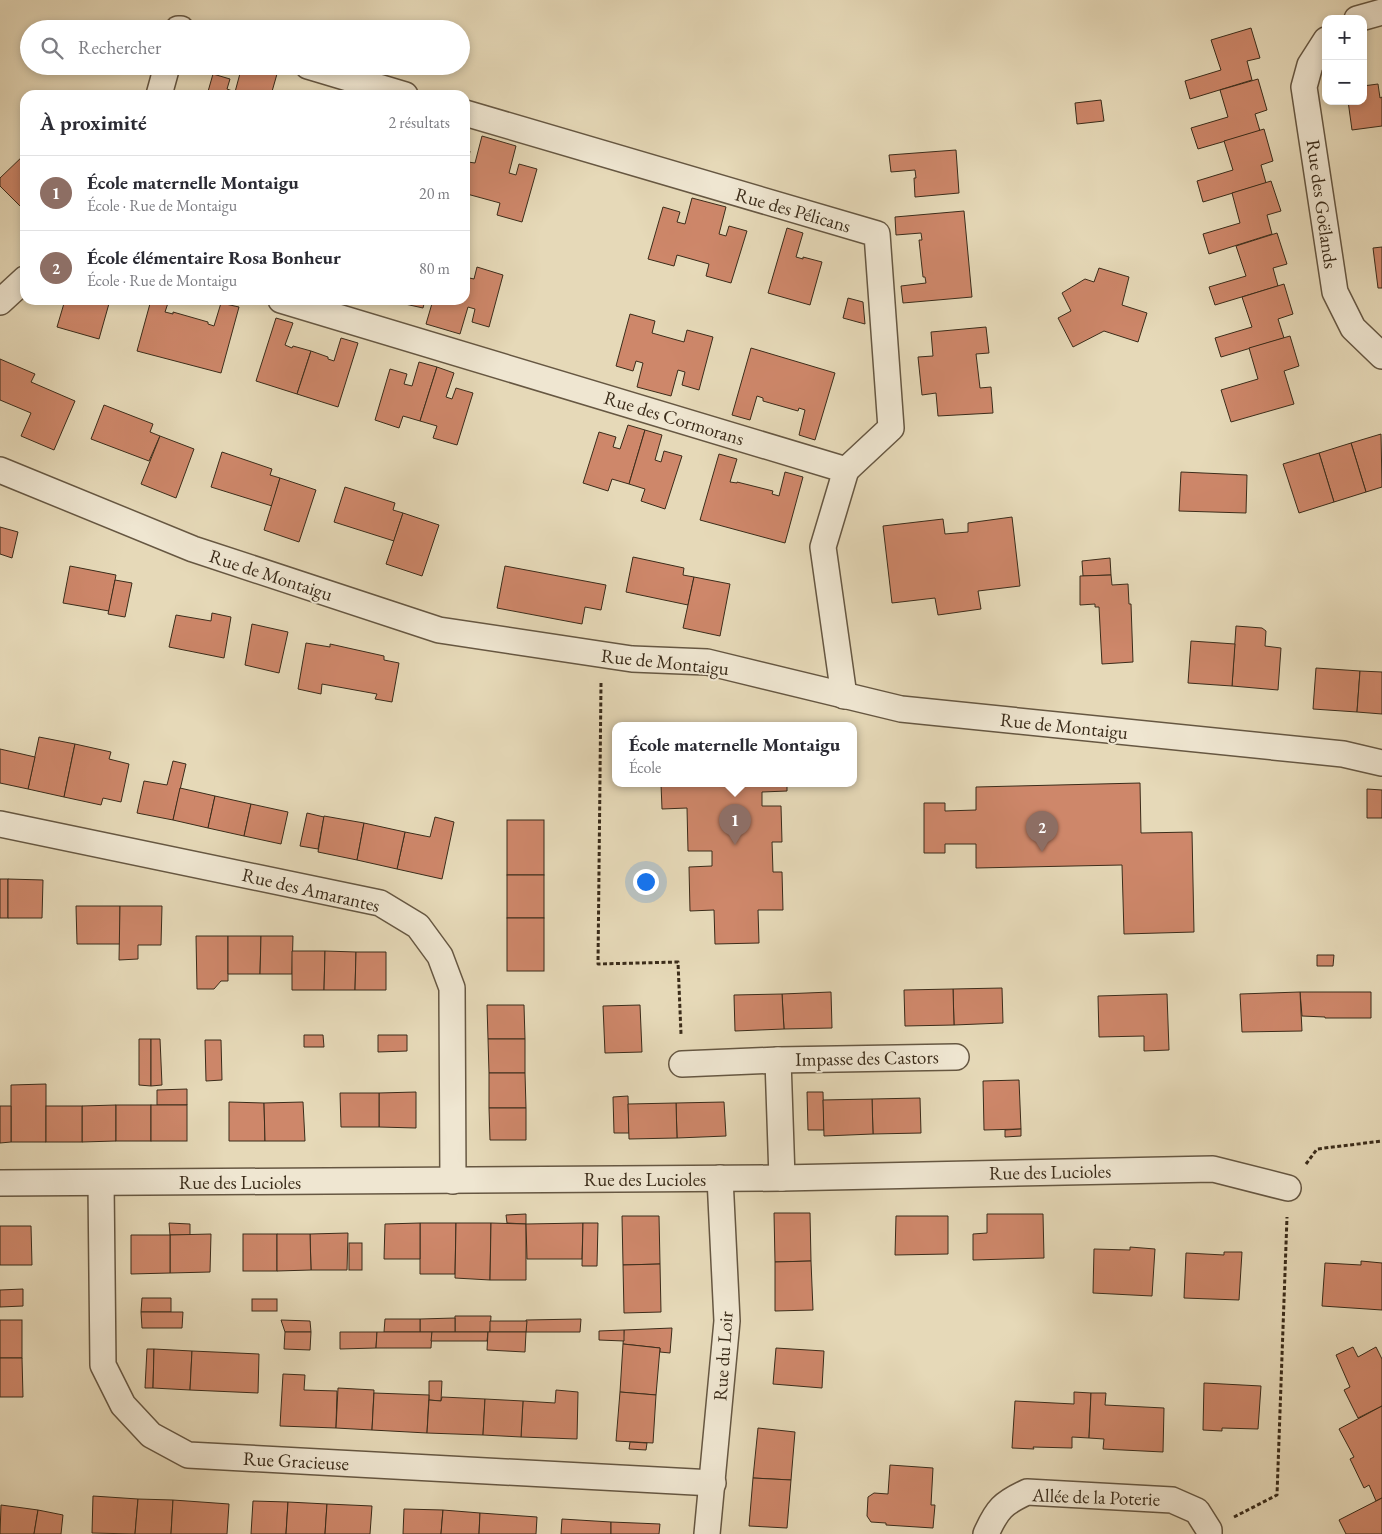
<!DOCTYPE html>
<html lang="fr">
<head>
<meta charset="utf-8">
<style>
	:root { --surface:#fff; --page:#f2f2f3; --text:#2b2b33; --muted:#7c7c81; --line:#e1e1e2; --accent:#db2777 }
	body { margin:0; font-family:"EB Garamond",serif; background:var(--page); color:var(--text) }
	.controls { position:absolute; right:15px; top:15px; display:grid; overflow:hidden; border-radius:10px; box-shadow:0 2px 8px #0003 }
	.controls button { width:45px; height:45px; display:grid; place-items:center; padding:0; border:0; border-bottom:1px solid var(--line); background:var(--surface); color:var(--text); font:25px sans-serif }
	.you { position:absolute; left:645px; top:881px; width:18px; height:18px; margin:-12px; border:4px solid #fff; border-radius:50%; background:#1a73e8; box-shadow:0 0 0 8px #1a73e833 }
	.badge { display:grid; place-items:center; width:32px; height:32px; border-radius:50%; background:var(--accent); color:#fff; font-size:16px; font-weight:700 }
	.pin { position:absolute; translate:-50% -41px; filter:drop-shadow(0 1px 2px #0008) }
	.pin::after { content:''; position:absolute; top:26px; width:18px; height:15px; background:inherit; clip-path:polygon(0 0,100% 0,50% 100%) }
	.popup { position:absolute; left:612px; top:722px; width:245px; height:65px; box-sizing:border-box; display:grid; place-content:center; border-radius:10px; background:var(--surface); filter:drop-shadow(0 1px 4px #0005); font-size:16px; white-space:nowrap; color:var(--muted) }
	.popup b { font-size:19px; color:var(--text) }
	.popup::after { content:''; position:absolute; left:50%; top:100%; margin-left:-10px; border:10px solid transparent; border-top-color:var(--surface) }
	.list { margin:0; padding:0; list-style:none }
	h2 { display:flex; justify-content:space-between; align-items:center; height:65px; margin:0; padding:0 20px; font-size:21px }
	h2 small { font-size:16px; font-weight:400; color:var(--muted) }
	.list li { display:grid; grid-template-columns:32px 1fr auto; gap:15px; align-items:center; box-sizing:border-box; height:75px; padding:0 20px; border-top:1px solid var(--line) }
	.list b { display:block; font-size:19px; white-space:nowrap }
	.list p { margin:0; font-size:16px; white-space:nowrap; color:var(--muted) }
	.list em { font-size:16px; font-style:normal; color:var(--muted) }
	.icon { flex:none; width:28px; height:28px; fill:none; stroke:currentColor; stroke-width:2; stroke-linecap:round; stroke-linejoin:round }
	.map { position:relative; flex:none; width:1382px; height:1534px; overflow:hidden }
	.search { position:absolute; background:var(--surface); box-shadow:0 2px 8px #0003; left:20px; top:20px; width:450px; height:55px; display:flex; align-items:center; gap:12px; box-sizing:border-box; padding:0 18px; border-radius:28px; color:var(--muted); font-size:19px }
	.panel { position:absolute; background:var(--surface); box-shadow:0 2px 8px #0003; left:20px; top:90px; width:450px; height:215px; border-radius:15px }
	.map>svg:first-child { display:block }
	.building { fill:#ce876a; stroke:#3b2c1a }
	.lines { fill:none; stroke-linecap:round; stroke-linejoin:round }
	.street-casing { stroke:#665742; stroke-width:28 }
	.path { stroke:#3b2c1a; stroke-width:3; stroke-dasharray:4 2.5; stroke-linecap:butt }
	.street { stroke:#efe6d1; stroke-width:25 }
	.labels { text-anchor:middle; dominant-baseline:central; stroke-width:4; stroke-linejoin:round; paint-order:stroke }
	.street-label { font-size:19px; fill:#3b2c1a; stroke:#efe6d1 }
</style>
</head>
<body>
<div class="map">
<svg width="1382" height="1534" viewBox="0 0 1382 1534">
	<rect width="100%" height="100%" fill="#e6d9b8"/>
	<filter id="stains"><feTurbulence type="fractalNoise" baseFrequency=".004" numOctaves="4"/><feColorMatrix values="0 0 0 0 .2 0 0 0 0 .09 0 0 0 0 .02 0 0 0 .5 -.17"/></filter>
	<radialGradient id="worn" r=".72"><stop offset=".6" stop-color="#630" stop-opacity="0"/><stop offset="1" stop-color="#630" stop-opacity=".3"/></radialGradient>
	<g class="building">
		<path d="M1251 28 1260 58 1247 61 1252 80 1190 99 1185 81 1221 70 1211 40Z"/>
		<path d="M242 66H248L277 74 271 95H207L213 74 230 79 227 89 235 92Z"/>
		<path d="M1258 79 1267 110 1255 114 1260 131 1198 149 1191 128 1228 117 1220 90Z"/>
		<path d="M1378 84 1380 98 1382 97V126L1352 130 1348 101H1363V86Z"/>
		<path d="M1101 100 1104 121 1077 124 1075 103Z"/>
		<path d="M1264 129 1273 161 1261 165 1266 183 1203 202 1197 181 1233 170 1224 141Z"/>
		<path d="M482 136 516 146 509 173 516 175 519 164 537 169 522 222 497 215 500 203 467 194 465 202V149L470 151 468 162 475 163Z"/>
		<path d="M956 150 959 193 915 197 914 178H916L915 170 891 172 889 155Z"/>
		<path d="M25 154V211L0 186V178Z"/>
		<path d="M1271 181 1281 211 1267 215 1272 234 1209 254 1203 234 1240 223 1232 193Z"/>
		<path d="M692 198 726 207 719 234 726 236 729 226 747 231 731 283 706 276 709 264 677 255 674 266 648 259 663 207 680 212 677 222 685 224Z"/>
		<path d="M964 211 972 297 903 303 901 286 926 283 925 277H923L919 240H922L921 233 896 235 895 217Z"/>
		<path d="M787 228 803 233 796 257 803 259V257L822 262 810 305 768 293Z"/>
		<path d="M1277 233 1287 264 1273 268 1278 286 1215 305 1209 287 1246 276 1236 246Z"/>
		<path d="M1382 247V288H1378L1373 248Z"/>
		<path d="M477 267 503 275 489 327 472 322 475 309 468 307 460 334 426 324 433 300H465V277L474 279Z"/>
		<path d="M1099 268 1129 277 1122 305 1147 313 1138 342 1104 331 1073 347 1058 318 1071 311 1062 293 1085 279 1094 282Z"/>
		<path d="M1284 284 1293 314 1278 319 1284 338 1221 357 1215 338 1252 327 1242 297Z"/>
		<path d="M848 298 863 302 865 324 843 318Z"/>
		<path d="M65 300H110L99 339 57 327Z"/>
		<path d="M151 300H169L165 312 173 314V312L208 322V324L214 326 221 303 239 307 221 373 137 351Z"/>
		<path d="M406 300H425L423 308 405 304Z"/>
		<path d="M630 314 655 321 652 333 684 342 687 330 713 337 699 390 682 385 685 372 678 370 671 396 637 387 643 363 636 361 633 371 616 366Z"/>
		<path d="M276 318 293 323 285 345 292 348 293 346 311 351 297 394 256 381Z"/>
		<path d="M986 327 989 353 976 354 980 388 991 387 993 413 938 416 936 393 922 395 918 357 933 356 931 332Z"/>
		<path d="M1290 336 1299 366 1284 371 1294 404 1231 422 1221 390 1258 379 1249 348Z"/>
		<path d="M341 338 358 343 338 407 297 394 311 351 328 357V359L334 361Z"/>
		<path d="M751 348 835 373 815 440 799 435 805 410 799 408 798 411 763 401V398L757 396 750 420 732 415Z"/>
		<path d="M0 359 35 374 31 382 75 401 54 450 21 436 31 413 0 400Z"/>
		<path d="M419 362 437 367 420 421 403 416 399 428 375 420 390 369 407 374 404 384 412 386Z"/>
		<path d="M437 367 454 373 446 397 452 399 456 388 473 393 457 445 433 438 437 426 420 421Z"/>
		<path d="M104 405 153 424 150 432 160 436 149 461 91 439Z"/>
		<path d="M628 425 645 430 629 484 612 479 608 491 583 483 599 432 616 437 613 447 620 449Z"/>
		<path d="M645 430 662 435 655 460 661 462 664 451 682 456 665 509 641 501 645 489 629 484Z"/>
		<path d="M1381 434 1382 487 1366 492 1351 443Z"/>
		<path d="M160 436 194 449 176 498 141 484Z"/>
		<path d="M1351 443 1366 492 1334 502 1319 453Z"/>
		<path d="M222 452 272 469 270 475 280 478 272 506 211 487Z"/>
		<path d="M1319 453 1334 502 1299 513 1283 464Z"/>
		<path d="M719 454 737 459 730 482 737 483V482L773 491 772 494 779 496 785 472 803 477 785 543 700 520Z"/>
		<path d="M1181 472 1247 475 1246 513 1179 511Z"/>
		<path d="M280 478 316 490 299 542 264 530Z"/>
		<path d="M345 487 395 503 393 510 403 513 394 541 334 522Z"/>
		<path d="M403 513 439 525 422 576 386 564Z"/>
		<path d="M1012 517 1020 586 978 591 981 609 938 615 935 598 892 603 883 526 943 519 945 534 968 532V523Z"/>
		<path d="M0 527 18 532 12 558 0 554Z"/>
		<path d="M633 557 684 568 683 575 694 577 688 605 626 592Z"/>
		<path d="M1110 558 1111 575 1083 576 1082 561Z"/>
		<path d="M70 566 116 575 109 611 63 603Z"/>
		<path d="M505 566 606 585 601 610 585 607 582 624 497 608Z"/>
		<path d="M1111 575 1112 585 1128 584 1129 604H1131L1133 662 1102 664 1099 607H1095V604L1080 605V576Z"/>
		<path d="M694 577 730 584 720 636 683 628Z"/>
		<path d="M115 580 132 583 125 617 108 614Z"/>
		<path d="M212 613 231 617 224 658 169 647 176 615 211 621Z"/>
		<path d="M252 624 288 632 279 673 245 665Z"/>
		<path d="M1236 626 1262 628 1266 631 1265 646 1281 648 1278 690 1232 686Z"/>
		<path d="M1191 641 1235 644 1232 686 1188 683Z"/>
		<path d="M306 643 330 647V644L384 656V660L399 663 392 702 375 699 377 694 322 684 321 694 298 689Z"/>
		<path d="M1316 668 1360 671 1357 712 1313 709Z"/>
		<path d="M1360 671 1382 672V714L1357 712Z"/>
		<path d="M39 737 75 744 64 797 28 789Z"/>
		<path d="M75 744 111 752 109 759 129 764 121 802 103 798 101 805 64 797Z"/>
		<path d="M0 749 35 757 28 789 0 783Z"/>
		<path d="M173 761 186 764 173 820 137 813 144 781 167 785Z"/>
		<path d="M1140 783 1141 833 1192 832 1194 932 1124 934 1122 865 976 868V844H945V853H924V803H945V811L976 810V787Z"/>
		<path d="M661 784H787V791L762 792V806H781L782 842H772L773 872H782L783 910H758L759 943 715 944 714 910 690 911 689 867 712 866V851H688L687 808 662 809Z"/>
		<path d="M180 788 215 796 208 828 173 820Z"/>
		<path d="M1367 789 1382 790V818H1367Z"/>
		<path d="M215 796 251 804 244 836 208 828Z"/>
		<path d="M251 804 288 812 281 844 244 836Z"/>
		<path d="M307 813 324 817 318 849 300 846Z"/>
		<path d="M324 816 364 823 357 860 318 852Z"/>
		<path d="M435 817 454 822 442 879 397 869 405 832 430 837Z"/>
		<rect x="507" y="820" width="37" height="55"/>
		<path d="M364 823 405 832 397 869 357 860Z"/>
		<rect x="507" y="875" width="37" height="43"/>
		<rect x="0" y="879" width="8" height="39"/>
		<path d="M8 879 43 880 42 918H8Z"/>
		<path d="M76 906H120V944H77Z"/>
		<path d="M120 906H162L161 945H138V959L119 960Z"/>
		<rect x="507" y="918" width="37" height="53"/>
		<path d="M196 936H228V981H221L214 989H197Z"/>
		<path d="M228 936H261L260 974H228Z"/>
		<path d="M261 936H293L292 974H260Z"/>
		<path d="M292 951H325L324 990H292Z"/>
		<path d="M325 951 356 952 355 990H324Z"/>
		<path d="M356 952H386V990H355Z"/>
		<path d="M1317 955H1334L1333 966H1317Z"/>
		<path d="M1002 988 1003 1023 954 1025 953 989Z"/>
		<path d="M953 989 954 1025 905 1026 904 990Z"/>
		<path d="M831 992 832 1028 784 1029 782 994Z"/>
		<path d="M1300 992H1371V1018H1325V1017L1302 1016Z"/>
		<path d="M1300 992 1302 1031 1242 1032 1240 994Z"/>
		<path d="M782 994 784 1029 735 1031 734 995Z"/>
		<path d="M1167 994 1169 1050 1144 1051V1036L1099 1037 1098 996Z"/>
		<path d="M487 1005H524L525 1039H488Z"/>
		<path d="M640 1005 642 1052 605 1053 603 1006Z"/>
		<path d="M304 1035H323L324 1047H304Z"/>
		<path d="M378 1035H407V1051L378 1052Z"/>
		<path d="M139 1039H151V1086L139 1085Z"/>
		<path d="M151 1039H160L162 1085 151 1086Z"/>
		<path d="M488 1039H525V1073H489Z"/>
		<path d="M205 1040H221L222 1080 206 1081Z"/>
		<path d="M489 1073H525L526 1108H489Z"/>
		<path d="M1019 1080 1021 1129 984 1130 983 1081Z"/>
		<path d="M46 1084V1142H11V1085Z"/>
		<path d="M187 1089V1105H157V1090Z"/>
		<path d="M416 1092V1128L379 1127V1093Z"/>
		<path d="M807 1092H823L824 1130H808Z"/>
		<path d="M340 1093H379V1127H341Z"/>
		<path d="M628 1096 629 1133H614L613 1097Z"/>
		<path d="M920 1098 921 1133 873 1134 872 1099Z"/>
		<path d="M872 1099 873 1134 824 1136 823 1100Z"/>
		<path d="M229 1102 264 1103 265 1141H229Z"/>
		<path d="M303 1102 305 1141H265L264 1103Z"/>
		<path d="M724 1102 726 1136 677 1138 676 1103Z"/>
		<path d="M676 1103 677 1138 629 1139 628 1104Z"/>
		<path d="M116 1105V1141L82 1142V1106Z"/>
		<rect x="116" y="1105" width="35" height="36"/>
		<rect x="151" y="1105" width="36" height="36"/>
		<path d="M0 1106H11V1142L0 1143Z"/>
		<rect x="46" y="1106" width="36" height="36"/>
		<path d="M489 1108H526V1140H490Z"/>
		<path d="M1021 1129V1136L1005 1137V1130Z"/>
		<path d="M774 1213H810L811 1261 775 1262Z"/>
		<path d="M526 1214V1224L507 1223 506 1215Z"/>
		<path d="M987 1214H1043L1044 1258 973 1260V1234L987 1233Z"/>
		<path d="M622 1216H659L660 1264 623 1265Z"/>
		<path d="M896 1216H948V1254L895 1255Z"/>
		<path d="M169 1223 190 1224V1235H170Z"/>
		<path d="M420 1223H456L455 1274H420Z"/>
		<path d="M420 1223V1259H384L385 1224Z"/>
		<path d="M456 1223H491L490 1280 455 1278Z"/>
		<path d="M491 1223 526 1224V1280H490Z"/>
		<path d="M583 1223 582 1259H527L526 1224Z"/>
		<path d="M583 1223H598L597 1266H582Z"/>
		<path d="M0 1226H31L32 1265H0Z"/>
		<path d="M348 1233 347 1270H311L310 1234Z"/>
		<path d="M211 1234 210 1272 170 1273V1235Z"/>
		<rect x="243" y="1234" width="34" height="37"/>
		<path d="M277 1234H310L311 1270 277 1271Z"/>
		<path d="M131 1235H170V1273L131 1274Z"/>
		<rect x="349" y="1243" width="13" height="27"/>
		<path d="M1130 1247 1155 1249 1152 1296 1093 1293 1094 1249 1130 1250Z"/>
		<path d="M1224 1252H1242L1239 1300 1184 1298 1186 1253 1224 1255Z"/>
		<path d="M811 1261 813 1310 775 1311V1262Z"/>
		<path d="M1361 1261 1382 1263V1310L1322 1306 1325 1263 1361 1265Z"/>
		<path d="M660 1264 661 1312 624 1313 623 1265Z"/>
		<path d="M23 1289V1306L0 1307V1290Z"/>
		<path d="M142 1298H171V1312H141Z"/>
		<rect x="252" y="1299" width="25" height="12"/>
		<path d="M141 1312H183L182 1328H142Z"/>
		<path d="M455 1316H491L490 1332H455Z"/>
		<path d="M455 1318V1332H420V1319Z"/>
		<path d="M385 1319H420V1332H384Z"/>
		<path d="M581 1319 580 1332H526V1320Z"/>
		<rect x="0" y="1320" width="22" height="38"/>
		<path d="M281 1320 310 1321 311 1332H285Z"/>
		<path d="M490 1321H527L526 1332H490Z"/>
		<path d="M672 1328 670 1353 660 1352V1348L623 1344 624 1330Z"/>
		<path d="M624 1330V1341L599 1340V1331Z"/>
		<path d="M285 1332H311L310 1350 284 1349Z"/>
		<path d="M340 1332H377L376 1348 340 1349Z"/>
		<path d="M377 1332H432L431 1348H376Z"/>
		<path d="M432 1332H488L487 1341H431Z"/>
		<path d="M488 1332H526L525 1352 487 1350Z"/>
		<path d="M623 1344 660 1348 656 1395 620 1392Z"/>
		<path d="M1353 1347 1358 1357 1376 1347 1382 1359V1406L1358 1418 1344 1390 1350 1387 1336 1355Z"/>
		<path d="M776 1348 824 1351 822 1388 773 1384Z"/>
		<path d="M147 1349H154L153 1388H145Z"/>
		<path d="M154 1349 192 1351 190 1390 153 1388Z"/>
		<path d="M192 1351 259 1354 258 1393 190 1390Z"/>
		<path d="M0 1358H22L23 1397H0Z"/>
		<path d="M283 1374 305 1375 304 1390 337 1391 336 1428 280 1426Z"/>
		<path d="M429 1381H442L441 1401 429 1400Z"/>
		<path d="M1204 1383 1261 1386 1258 1429 1222 1428V1431L1203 1430Z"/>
		<path d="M338 1388 374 1390 372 1430 336 1428Z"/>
		<path d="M556 1390 578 1392 577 1439 521 1437 523 1401 555 1403Z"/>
		<path d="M620 1392 656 1395 653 1443 616 1441Z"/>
		<path d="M1074 1392 1091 1393 1089 1438 1072 1437V1448L1033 1447 1034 1449 1012 1448 1015 1401 1074 1404Z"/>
		<path d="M374 1393 429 1395 427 1433 372 1430Z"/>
		<path d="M1091 1393H1106L1105 1405 1164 1408 1163 1452 1103 1449 1104 1439 1089 1438Z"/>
		<path d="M442 1397 485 1399 483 1435 427 1433 429 1400 441 1401Z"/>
		<path d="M485 1399 523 1401 521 1437 483 1435Z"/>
		<path d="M1382 1406V1498L1376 1501 1369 1485 1364 1488 1350 1459 1354 1457 1339 1429Z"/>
		<path d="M758 1428 795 1432 791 1480 753 1478Z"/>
		<path d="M630 1442 647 1443 646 1450 629 1449Z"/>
		<path d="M890 1465 933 1468 931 1505H935L933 1528 886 1525V1523L871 1522 867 1516 868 1497 874 1493 888 1494Z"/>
		<path d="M753 1478 791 1480 787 1528 749 1526Z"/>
		<path d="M93 1496 138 1499 135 1534 92 1533Z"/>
		<path d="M1382 1498V1534H1346L1339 1520Z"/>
		<path d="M138 1499 173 1500 171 1534H135Z"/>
		<path d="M173 1500 229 1504 227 1534H171Z"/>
		<path d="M253 1501 288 1502 286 1534H251Z"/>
		<path d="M288 1502 327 1504 325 1534H286Z"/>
		<path d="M327 1504 372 1506 370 1534H325Z"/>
		<path d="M1 1505 38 1510 34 1534H0Z"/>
		<path d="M404 1509 443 1510 441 1534H403Z"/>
		<path d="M38 1510 63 1515 61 1534H34Z"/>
		<path d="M443 1510 480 1513 479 1534H441Z"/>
		<path d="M480 1513 537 1517 536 1534H479Z"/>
		<path d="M562 1519 611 1522V1534H561Z"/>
		<path d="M611 1522 660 1524 659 1534H611Z"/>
	</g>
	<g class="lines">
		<defs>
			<g id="street">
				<path d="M1357 19 1382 12"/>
				<path d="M178 29H181"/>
				<path d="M1326 40 1310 65 1304 87 1335 292 1353 328 1382 356"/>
				<path d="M308 66 405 95"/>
				<path d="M159 95 167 66"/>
				<path d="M465 113 877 234 891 428 846 470"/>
				<path d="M281 300 846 470 823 547 844 696"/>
				<path d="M0 302 25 279"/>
				<path d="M0 470 193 549 439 630 632 659 707 662 901 709 1343 754 1382 763"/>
				<path d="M0 824 380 903 418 926 440 956 452 988 453 1181"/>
				<path d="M778 1060 782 1178"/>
				<path d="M682 1064 778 1060 956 1057"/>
				<path d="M0 1183 782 1178 1213 1169 1288 1188"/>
				<path d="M101 1183 103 1365 123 1405 151 1435 188 1455 713 1483"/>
				<path d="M707 1534 727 1321 720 1178"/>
				<path d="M986 1534C997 1509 1003 1503 1027 1492L1172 1500 1197 1511 1209 1530V1534"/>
			</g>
		</defs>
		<use href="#street" class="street-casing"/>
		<g class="path">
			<path d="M601 683 598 964 678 962 681 1034"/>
			<path d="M1306 1164 1317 1149 1382 1141"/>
			<path d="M1234 1517 1277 1495 1287 1217"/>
		</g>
		<use href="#street" class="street"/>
	</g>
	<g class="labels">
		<g class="street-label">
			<text transform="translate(1322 204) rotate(82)">Rue des Goëlands</text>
			<text transform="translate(793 210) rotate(16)">Rue des Pélicans</text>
			<text transform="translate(674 418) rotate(17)">Rue des Cormorans</text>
			<text transform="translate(271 575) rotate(18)">Rue de Montaigu</text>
			<text transform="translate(665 662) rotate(6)">Rue de Montaigu</text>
			<text transform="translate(1064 726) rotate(6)">Rue de Montaigu</text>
			<text transform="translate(311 890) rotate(13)">Rue des Amarantes</text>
			<text transform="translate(867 1058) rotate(-1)">Impasse des Castors</text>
			<text transform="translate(1050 1172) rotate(-1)">Rue des Lucioles</text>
			<text x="645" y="1179">Rue des Lucioles</text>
			<text x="240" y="1182">Rue des Lucioles</text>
			<text transform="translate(723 1356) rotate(-86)">Rue du Loir</text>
			<text transform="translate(296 1461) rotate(3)">Rue Gracieuse</text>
			<text transform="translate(1096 1497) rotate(2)">Allée de la Poterie</text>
		</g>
	</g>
	<rect width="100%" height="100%" filter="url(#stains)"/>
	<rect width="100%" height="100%" fill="url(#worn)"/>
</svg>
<div class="controls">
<button>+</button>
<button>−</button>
</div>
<div class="you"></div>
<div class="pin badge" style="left:735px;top:845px;background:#8d6e63">1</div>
<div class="popup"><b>École maternelle Montaigu</b>École</div>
<div class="pin badge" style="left:1042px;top:852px;background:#8d6e63">2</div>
<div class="search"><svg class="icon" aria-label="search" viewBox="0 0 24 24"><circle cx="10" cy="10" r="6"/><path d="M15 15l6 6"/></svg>Rechercher</div>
<section class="panel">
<h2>À proximité<small>2 résultats</small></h2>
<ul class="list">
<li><span class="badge" style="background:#8d6e63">1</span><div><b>École maternelle Montaigu</b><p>École · Rue de Montaigu</p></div><em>20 m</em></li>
<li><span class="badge" style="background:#8d6e63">2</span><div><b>École élémentaire Rosa Bonheur</b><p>École · Rue de Montaigu</p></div><em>80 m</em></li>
</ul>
</section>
</div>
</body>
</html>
